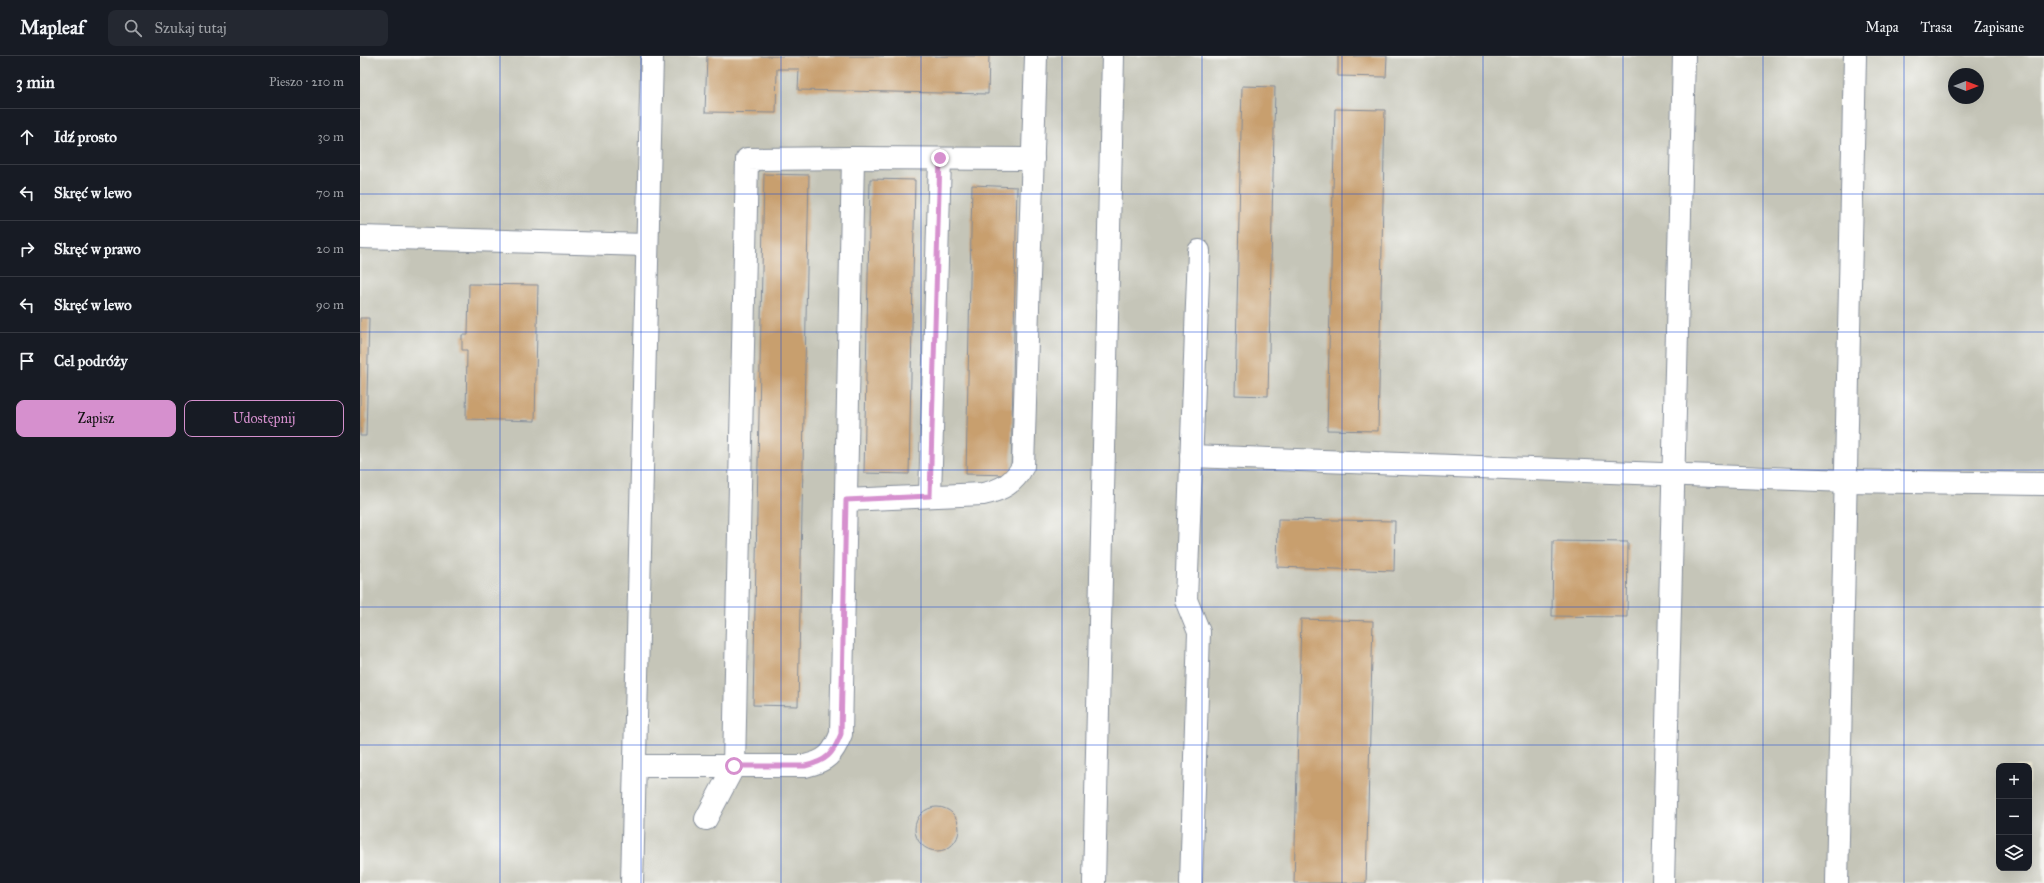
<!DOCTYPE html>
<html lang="pl">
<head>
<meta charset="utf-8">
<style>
	:root { --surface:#171b24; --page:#242831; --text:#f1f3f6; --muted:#9ea1a6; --line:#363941; --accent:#d690ce }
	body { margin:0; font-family:"IM FELL Great Primer",serif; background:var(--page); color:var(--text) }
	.controls { position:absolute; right:12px; bottom:12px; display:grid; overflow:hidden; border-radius:8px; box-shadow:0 4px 16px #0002 }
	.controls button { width:36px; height:36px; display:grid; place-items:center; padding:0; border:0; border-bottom:1px solid var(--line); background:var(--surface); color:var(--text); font:20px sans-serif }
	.compass { position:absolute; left:1588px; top:12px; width:36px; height:36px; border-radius:50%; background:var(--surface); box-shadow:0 4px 16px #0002; rotate:90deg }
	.stop { position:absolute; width:12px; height:12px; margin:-9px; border:3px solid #d690ce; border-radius:50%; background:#fff }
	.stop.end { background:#d690ce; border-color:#fff; box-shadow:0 1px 4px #0008 }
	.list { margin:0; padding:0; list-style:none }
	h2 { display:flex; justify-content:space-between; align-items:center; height:52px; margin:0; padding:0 16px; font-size:17px }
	h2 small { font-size:13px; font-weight:400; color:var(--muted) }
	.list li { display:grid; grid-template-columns:26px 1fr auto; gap:12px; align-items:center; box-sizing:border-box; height:56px; padding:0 16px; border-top:1px solid var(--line) }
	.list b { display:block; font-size:15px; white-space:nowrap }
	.list em { font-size:13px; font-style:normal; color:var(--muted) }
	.actions { display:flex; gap:8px; padding:12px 16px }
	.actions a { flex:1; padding:9px 0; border:1px solid var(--accent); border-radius:8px; text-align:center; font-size:14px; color:var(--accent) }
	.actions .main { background:var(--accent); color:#111 }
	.icon { flex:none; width:22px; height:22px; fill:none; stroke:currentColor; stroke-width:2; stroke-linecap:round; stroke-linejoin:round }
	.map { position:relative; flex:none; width:1684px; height:827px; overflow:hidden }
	header { display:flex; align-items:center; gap:24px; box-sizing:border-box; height:56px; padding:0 20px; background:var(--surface); border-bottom:1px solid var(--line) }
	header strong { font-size:19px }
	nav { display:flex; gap:22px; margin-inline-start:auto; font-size:14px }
	.search { width:280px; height:36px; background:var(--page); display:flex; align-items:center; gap:10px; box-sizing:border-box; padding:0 14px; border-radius:8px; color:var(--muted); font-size:15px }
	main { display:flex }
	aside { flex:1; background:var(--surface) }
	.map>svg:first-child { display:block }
	.industrial { fill:#c5c5b8; fill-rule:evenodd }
	.building { fill:#c89f6e }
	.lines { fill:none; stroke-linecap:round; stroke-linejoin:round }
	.minor-casing { stroke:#848c98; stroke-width:24 }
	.minor { stroke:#fff; stroke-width:22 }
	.route { stroke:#d690ce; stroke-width:5 }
	.grid { fill:none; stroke:#1d4ed8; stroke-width:1; stroke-opacity:0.55 }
</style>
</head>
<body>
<header>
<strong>Mapleaf</strong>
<div class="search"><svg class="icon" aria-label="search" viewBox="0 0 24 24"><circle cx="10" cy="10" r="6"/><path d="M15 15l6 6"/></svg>Szukaj tutaj</div>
<nav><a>Mapa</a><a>Trasa</a><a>Zapisane</a></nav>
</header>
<main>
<aside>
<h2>3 min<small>Pieszo · 210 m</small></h2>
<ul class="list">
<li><svg class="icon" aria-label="ahead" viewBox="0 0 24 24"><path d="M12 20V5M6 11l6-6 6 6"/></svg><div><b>Idź prosto</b></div><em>30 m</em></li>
<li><svg class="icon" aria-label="left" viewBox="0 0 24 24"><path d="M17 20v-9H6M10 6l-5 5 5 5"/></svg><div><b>Skręć w lewo</b></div><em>70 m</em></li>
<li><svg class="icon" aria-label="right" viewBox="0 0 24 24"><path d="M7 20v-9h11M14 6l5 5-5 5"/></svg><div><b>Skręć w prawo</b></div><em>20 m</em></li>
<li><svg class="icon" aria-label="left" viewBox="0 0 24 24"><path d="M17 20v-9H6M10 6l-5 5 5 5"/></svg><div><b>Skręć w lewo</b></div><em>90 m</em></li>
<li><svg class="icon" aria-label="arrive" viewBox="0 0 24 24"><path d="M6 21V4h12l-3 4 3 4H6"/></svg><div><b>Cel podróży</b></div></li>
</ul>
<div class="actions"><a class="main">Zapisz</a><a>Udostępnij</a></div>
</aside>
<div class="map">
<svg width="1684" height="827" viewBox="0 0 1684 827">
	<rect width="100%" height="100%" fill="#f6f6f2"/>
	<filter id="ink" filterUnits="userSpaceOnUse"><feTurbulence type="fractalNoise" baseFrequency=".025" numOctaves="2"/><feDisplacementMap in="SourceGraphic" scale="8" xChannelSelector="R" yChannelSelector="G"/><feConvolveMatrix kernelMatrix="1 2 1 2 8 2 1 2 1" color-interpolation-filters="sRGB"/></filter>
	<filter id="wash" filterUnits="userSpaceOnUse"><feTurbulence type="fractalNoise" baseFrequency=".012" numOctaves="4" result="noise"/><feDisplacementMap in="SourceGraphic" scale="16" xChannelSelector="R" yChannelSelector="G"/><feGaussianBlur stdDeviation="0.9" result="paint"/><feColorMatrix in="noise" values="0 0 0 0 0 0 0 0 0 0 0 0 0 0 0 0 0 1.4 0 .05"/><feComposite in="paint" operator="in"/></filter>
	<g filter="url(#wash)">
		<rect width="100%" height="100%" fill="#eee9d2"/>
		<path class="industrial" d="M0 0H1684V827H0ZM1594 18H1618V42H1594ZM1639 710H1669V812H1639Z"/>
		<g id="blocks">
			<g class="building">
				<path d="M347 0H629L628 38 438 34 439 13H417L416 57 345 56Z"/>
				<path d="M978 0H1027L1026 21 978 20Z"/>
				<path d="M882 30 915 31 908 340 875 339Z"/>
				<path d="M975 53 1025 54 1018 375 967 374Z"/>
				<path d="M404 118 449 119 438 650 393 649Z"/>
				<path d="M510 123 555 124 549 418 504 417Z"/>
				<path d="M612 129 657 131 651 419 606 418Z"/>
				<path d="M109 228 178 229 175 365 106 363 107 294H102V279H108Z"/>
				<path d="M0 262H9L6 380H0Z"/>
				<path d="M918 463 1035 465 1034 515 917 511Z"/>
				<path d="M1193 485 1268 486 1267 561 1192 560Z"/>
				<path d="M941 563 1013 565 1006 827H934Z"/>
				<circle cx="577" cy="773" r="22"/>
			</g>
		</g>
	</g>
	<g filter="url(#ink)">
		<use href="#blocks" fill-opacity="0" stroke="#848c98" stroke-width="1"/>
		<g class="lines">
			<defs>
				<g id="minor">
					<path d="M493 102 673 103"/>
					<path d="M0 181 287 189"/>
					<path d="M831 400 1487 425 1684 428"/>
					<path d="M570 440 580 103"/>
					<path d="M486 444 623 438C642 434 654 427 663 410L676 0"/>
					<path d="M275 710H445C467 705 473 698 481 678L493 102 387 103 374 710 346 763"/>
					<path d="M272 827 292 0"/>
					<path d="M734 827 753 0"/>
					<path d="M831 827 839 576 826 544 839 195"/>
					<path d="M1303 827 1324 0"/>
					<path d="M1477 827 1495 0"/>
				</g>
			</defs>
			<use href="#minor" class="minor-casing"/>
			<use href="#minor" class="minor"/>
		</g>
	</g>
	<g class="lines" filter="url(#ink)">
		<path class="route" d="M374 710H445C467 705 473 698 481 678L486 444 570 440 580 102"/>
	</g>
	<path class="grid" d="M140 0V827M281 0V827M421 0V827M561 0V827M702 0V827M842 0V827M982 0V827M1123 0V827M1263 0V827M1403 0V827M1544 0V827M0 138H1684M0 276H1684M0 414H1684M0 551H1684M0 689H1684"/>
</svg>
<div class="controls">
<button>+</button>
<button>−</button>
<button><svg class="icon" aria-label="layers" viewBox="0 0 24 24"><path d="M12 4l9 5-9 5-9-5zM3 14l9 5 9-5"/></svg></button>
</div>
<svg class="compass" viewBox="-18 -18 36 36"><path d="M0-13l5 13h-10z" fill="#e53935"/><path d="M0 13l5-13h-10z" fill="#9ea1a6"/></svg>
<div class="stop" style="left:374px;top:710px"></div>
<div class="stop end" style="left:580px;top:102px"></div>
</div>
</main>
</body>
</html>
